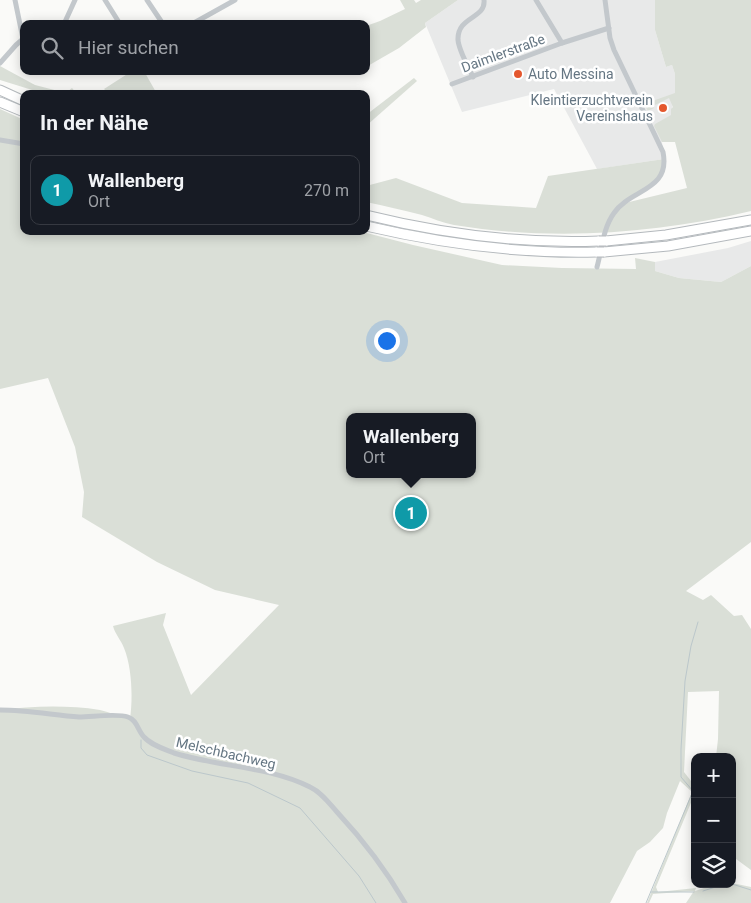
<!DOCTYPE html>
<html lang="de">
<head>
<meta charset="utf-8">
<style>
	:root { --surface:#171b24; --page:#20242c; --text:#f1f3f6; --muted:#9ea1a6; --line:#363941; --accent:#d93025 }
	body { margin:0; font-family:Roboto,sans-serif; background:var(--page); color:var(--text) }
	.controls { position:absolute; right:15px; bottom:15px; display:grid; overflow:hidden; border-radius:10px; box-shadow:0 2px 12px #0003 }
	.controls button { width:45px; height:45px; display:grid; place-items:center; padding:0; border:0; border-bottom:1px solid var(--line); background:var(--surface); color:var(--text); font:25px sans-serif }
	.you { position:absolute; left:386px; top:340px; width:18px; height:18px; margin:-12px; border:4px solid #fff; border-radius:50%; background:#1a73e8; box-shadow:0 0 0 8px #1a73e833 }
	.badge { display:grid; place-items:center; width:32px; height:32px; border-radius:50%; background:var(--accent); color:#fff; font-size:16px; font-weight:700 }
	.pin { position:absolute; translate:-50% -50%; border:2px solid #fff; box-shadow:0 1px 5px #0006 }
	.popup { position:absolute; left:346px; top:413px; width:130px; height:65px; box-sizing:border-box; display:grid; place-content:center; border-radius:10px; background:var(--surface); filter:drop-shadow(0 1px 4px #0005); font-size:16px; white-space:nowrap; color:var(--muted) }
	.popup b { font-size:19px; color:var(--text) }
	.popup::after { content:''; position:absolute; left:50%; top:100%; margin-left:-10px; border:10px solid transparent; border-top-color:var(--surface) }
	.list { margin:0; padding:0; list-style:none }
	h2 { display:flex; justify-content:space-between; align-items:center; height:65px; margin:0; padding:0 20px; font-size:21px }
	h2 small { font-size:16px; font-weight:400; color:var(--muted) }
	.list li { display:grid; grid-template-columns:32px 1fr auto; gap:15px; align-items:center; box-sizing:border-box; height:70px; margin:0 10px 10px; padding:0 10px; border:1px solid var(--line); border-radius:10px }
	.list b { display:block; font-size:19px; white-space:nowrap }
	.list p { margin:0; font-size:16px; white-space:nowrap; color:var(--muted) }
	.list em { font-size:16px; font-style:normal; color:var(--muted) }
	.icon { flex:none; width:28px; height:28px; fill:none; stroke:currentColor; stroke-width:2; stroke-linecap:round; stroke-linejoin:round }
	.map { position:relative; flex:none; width:751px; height:903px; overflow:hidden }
	.search { position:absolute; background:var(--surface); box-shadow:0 2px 12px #0003; left:20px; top:20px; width:350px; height:55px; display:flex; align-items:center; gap:12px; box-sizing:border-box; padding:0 18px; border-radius:10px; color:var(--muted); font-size:19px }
	.panel { position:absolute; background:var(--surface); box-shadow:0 2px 12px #0003; left:20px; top:90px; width:350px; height:145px; border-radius:10px }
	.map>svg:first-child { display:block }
	.built { fill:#e8e9e9 }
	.green { fill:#dadfd7; fill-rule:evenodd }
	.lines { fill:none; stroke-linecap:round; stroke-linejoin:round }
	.stream { stroke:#bbc7cb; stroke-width:1 }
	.motorway-casing { stroke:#b4b9bd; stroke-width:11 }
	.minor { stroke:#c3c8cc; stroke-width:5 }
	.motorway { stroke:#fff; stroke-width:9 }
	.motorway-bridge-casing { stroke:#b4b9bd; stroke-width:11; stroke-linecap:butt }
	.motorway-bridge { stroke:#fff; stroke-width:9 }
	.poi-dot { fill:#e4572e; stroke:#fff; stroke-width:2 }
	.labels { text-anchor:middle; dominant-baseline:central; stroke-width:5; stroke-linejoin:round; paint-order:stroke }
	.street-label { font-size:14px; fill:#657683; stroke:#fff }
	.poi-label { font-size:14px; fill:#657683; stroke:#fff; text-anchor:start }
</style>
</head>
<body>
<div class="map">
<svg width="751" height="903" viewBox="0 0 751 903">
	<rect width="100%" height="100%" fill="#fafaf8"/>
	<g class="built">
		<path d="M458 0H655V30L666 67 672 65 675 74V94L671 115 674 141 662 142 664 159 597 169 554 89 462 112 425 23Z"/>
		<path d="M751 241V266L721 282 679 278 655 271V262L728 248Z"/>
	</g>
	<g class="green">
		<path d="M400 0H414L416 3 421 0H458L425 23 426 27 399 48 366 67V26L380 21 405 9Z"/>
		<path d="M655 0H751V211C655 234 552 241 454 225 443 223 432 218 422 215 403 210 385 206 366 202V186L396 178 462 203 536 208 548 176 664 159 658 180 621 204 687 188 675 142H662L654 126 655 124 671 115V109L673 107 669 98 653 106 654 108 648 111 644 104 675 93V74L672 65 666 67 655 30Z"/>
		<path d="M0 66 35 85 66 93 72 88 77 94H45L0 80Z"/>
		<path d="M132 71H144L157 94H109L104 89Z"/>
		<path d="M414 78 417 81 366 126V115Z"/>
		<path d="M0 109 24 120V231H359L413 245 502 265 562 268 636 269 635 258 655 262V271L679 278 721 282 751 266V542L686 591 703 600 711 595 734 616 742 615 751 629V870L732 856V757H716L718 739 719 691 688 692 684 772 695 786V793L656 887 658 892 696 888 695 891 716 884 732 883 751 887V903H686L694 891 653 894 649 903H647L692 792 680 781 667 813 663 828 650 842 637 851 610 903H0V710C33 706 67 705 100 710 110 712 119 717 130 719 133 698 132 667 124 648 121 640 115 634 113 626L166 613 163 625 191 695 279 605 215 590 157 562 82 517 84 492 75 447 48 378 0 389ZM350 417H472V474H350Z"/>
	</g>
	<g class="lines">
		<g class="stream">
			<path d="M141 740V748L147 755 192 771 248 783 300 808 359 876 376 903"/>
			<path d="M732 884 751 890"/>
			<path d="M703 891 725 884"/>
			<path d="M651 892H694"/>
			<path d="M646 903 693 791 681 777V749L685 681 691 646 698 622"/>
		</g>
		<defs>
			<g id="motorway">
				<path d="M0 90 24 101"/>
				<path d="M0 102 24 112"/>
				<path d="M366 215C443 234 520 244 599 241"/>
				<path d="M366 226C443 244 519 254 597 252"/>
				<path d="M606 241 666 235 751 220"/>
				<path d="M604 252 668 246 751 231"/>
			</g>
		</defs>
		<use href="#motorway" class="motorway-casing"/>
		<g class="minor">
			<path d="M105 0 120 24"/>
			<path d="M147 0 163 24"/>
			<path d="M536 0 562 43 609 28"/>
			<path d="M64 24 75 0"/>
			<path d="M192 24 235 0"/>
			<path d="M0 63 16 45 23 39 15 0"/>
			<path d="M59 71V72"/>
			<path d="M473 77C468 66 459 51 458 40 457 16 486 19 484 0"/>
			<path d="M452 84 562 43"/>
			<path d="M0 140 24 144"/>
			<path d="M597 267C602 249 603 228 614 213 630 189 671 191 663 152L614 50 610 38 605 0"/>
			<path d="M0 710C27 710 53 715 79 717 92 717 117 713 128 717 137 720 138 731 144 737 151 745 164 749 174 753 218 767 268 766 310 787 321 792 329 803 337 812 363 840 386 870 405 903"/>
		</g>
		<use href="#motorway" class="motorway"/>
		<defs>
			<g id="motorway-bridge">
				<path d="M599 241H606"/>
				<path d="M597 252H604"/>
			</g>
		</defs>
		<use href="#motorway-bridge" class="motorway-bridge-casing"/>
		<use href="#motorway-bridge" class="motorway-bridge"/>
	</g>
	<g class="poi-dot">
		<circle cx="518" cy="74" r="5"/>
		<circle cx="663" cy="108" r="5"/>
	</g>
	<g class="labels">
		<g class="street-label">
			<text transform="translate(503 53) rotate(-20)">Daimlerstraße</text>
			<text transform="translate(226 753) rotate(13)">Melschbachweg</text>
		</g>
		<g class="poi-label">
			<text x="528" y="74">Auto Messina</text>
			<text x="653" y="100" text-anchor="end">Kleintierzuchtverein<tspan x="653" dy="16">Vereinshaus</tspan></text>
		</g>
	</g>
</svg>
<div class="controls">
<button>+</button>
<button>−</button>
<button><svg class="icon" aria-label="layers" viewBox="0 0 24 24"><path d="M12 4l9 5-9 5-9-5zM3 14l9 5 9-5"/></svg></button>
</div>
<div class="you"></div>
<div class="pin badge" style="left:411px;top:513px;background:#0f9aa8">1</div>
<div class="popup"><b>Wallenberg</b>Ort</div>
<div class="search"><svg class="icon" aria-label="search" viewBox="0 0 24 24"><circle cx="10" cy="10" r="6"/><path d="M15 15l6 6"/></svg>Hier suchen</div>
<section class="panel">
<h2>In der Nähe<small></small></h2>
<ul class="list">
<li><span class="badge" style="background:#0f9aa8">1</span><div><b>Wallenberg</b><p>Ort</p></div><em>270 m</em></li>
</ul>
</section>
</div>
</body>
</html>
